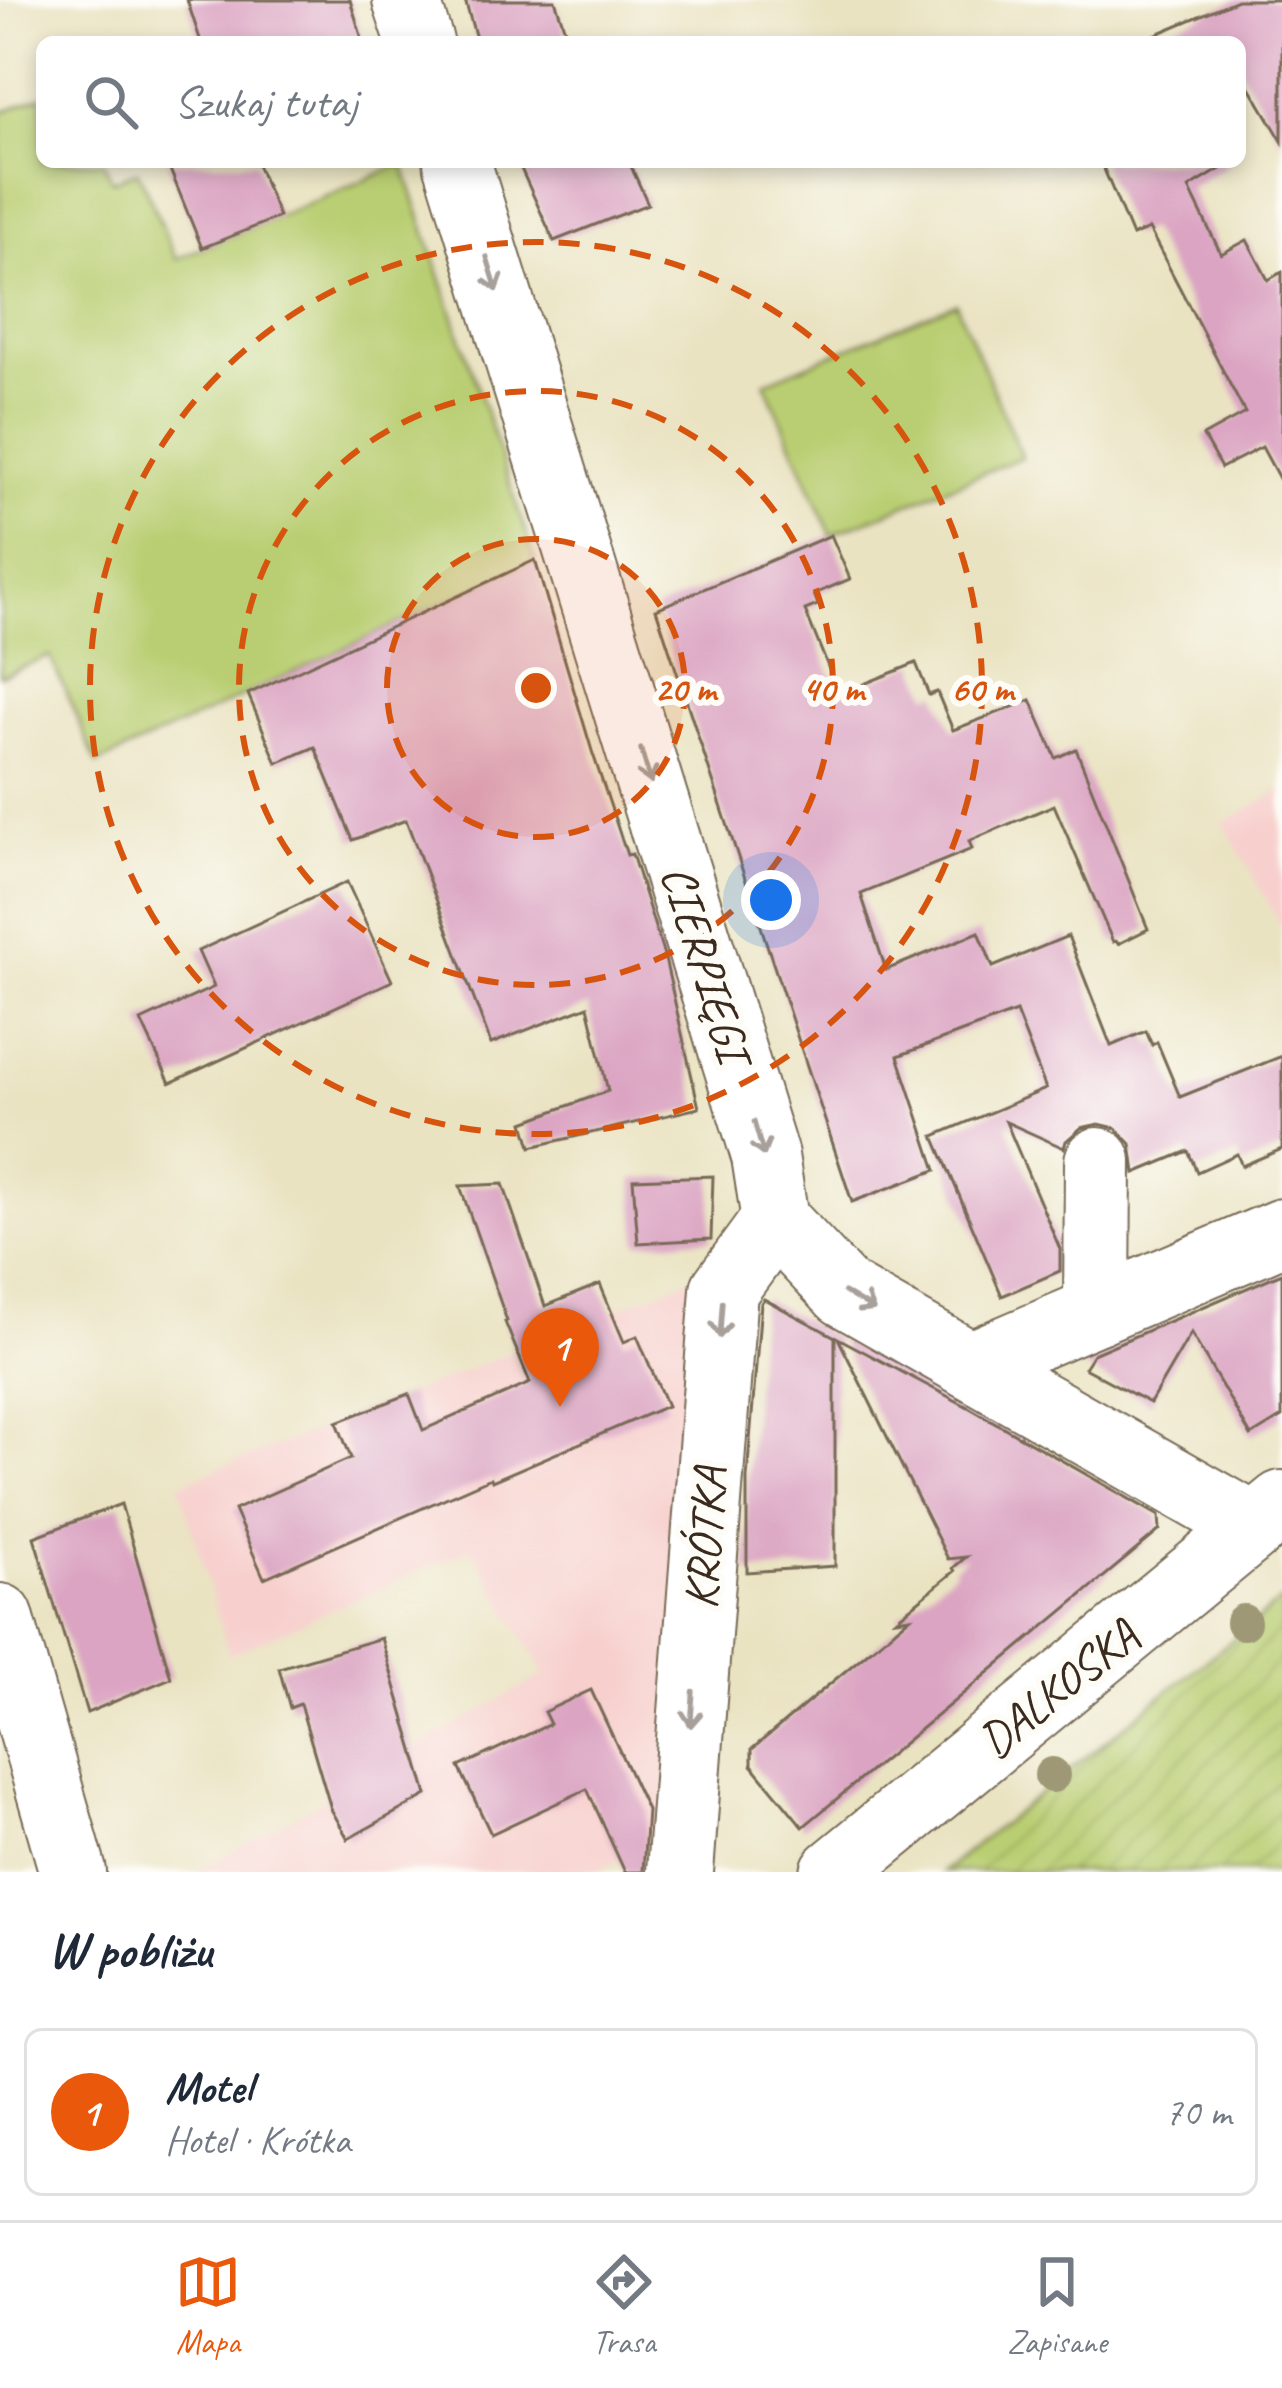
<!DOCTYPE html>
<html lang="pl">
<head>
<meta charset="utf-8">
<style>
	:root { --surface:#fff; --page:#f2f2f3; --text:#1f2937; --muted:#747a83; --line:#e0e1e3; --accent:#ea580c }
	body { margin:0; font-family:Caveat,sans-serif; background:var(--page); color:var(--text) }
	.you { position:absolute; left:771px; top:900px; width:42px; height:42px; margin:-30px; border:9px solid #fff; border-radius:50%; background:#1a73e8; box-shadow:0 0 0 18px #1a73e833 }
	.badge { display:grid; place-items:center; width:78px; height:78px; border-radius:50%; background:var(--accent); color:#fff; font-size:39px; font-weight:700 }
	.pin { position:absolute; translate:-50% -99px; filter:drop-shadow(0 3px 6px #0008) }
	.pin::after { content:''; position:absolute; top:63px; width:42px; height:36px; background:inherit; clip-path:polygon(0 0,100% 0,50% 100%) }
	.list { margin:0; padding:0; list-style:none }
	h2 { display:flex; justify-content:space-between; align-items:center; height:156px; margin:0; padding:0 48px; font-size:51px }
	h2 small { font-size:39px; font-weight:400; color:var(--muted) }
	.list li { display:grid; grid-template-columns:78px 1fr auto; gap:36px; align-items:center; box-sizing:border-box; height:168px; margin:0 24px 24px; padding:0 24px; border:3px solid var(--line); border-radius:18px }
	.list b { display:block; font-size:45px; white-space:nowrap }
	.list p { margin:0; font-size:39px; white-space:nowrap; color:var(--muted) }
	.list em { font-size:39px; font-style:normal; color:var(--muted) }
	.icon { flex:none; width:66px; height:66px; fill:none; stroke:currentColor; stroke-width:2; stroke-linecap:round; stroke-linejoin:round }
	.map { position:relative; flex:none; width:1282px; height:1872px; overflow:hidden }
	.search { position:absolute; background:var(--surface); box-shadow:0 6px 18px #0003; left:36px; right:36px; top:36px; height:132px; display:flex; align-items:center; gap:30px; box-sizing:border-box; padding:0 42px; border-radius:18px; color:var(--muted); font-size:45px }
	.sheet { height:348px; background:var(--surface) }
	nav { display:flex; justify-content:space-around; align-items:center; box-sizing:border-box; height:168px; border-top:3px solid var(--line); background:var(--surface); font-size:33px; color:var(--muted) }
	nav a { display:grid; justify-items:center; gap:6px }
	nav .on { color:var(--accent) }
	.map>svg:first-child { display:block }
	.built { fill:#f7d0cd }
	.grass { fill:#b9ce72; stroke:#7a7c48; stroke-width:3 }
	.garden { fill:url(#garden-furrows); stroke:#7a7c48; stroke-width:3 }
	.building { fill:#dba4c2 }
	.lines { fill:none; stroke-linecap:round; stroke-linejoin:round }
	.minor-casing { stroke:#786b57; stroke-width:70 }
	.minor { stroke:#fff; stroke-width:66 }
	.tree { fill:#9f9876 }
	.oneway { stroke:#a79f9a }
	.ring { fill:none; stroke:#d7540e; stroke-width:6; stroke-dasharray:21 15 }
	.labels { text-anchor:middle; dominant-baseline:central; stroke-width:12; stroke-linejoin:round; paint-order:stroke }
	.street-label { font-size:48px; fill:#3b2a1e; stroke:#fdfcf7 }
	.centre { fill:#d7540e; stroke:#fdfcf7; stroke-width:6 }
	.ring-label { font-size:36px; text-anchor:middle; font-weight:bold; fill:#d7540e; stroke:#fdfcf7; stroke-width:12; stroke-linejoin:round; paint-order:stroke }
</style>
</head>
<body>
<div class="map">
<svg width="1282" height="1872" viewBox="0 0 1282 1872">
	<defs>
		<pattern id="garden-furrows" width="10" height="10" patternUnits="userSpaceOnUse" patternTransform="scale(3)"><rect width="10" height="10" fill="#b9ce72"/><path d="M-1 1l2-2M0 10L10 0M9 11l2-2" fill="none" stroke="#a0b162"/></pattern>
	</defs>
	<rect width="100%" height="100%" fill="#fdfcf7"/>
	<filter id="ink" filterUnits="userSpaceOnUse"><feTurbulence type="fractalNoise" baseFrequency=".00833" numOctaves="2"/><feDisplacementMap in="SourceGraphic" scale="24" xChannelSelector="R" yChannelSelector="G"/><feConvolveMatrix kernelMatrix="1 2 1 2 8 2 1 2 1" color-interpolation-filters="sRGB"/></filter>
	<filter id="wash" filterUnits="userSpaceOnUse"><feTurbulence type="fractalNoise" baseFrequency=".004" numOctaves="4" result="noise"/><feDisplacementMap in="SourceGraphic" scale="48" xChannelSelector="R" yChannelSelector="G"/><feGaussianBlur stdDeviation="2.7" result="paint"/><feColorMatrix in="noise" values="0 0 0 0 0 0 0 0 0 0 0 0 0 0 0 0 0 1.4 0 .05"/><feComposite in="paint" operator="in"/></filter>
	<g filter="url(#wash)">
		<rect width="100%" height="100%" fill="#eae3c2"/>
		<g class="built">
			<path d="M1282 790V928L1223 823Z"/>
			<path d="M703 1273 661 1841 593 1872H195L545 1674 472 1548 229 1655 179 1484 409 1394Z"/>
		</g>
		<g class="grass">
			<path d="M42 96V162H104L112 181 138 171 176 259 403 164 535 560 97 764 50 656 0 676V113Z"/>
			<path d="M956 303 1022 457 831 535 765 382Z"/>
		</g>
		<path class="garden" d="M1282 1599V1872H942L1282 1600Z"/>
		<g id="blocks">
			<g class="building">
				<path d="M187 0H350L363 42H201Z"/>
				<path d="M465 0H555L569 42H477Z"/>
				<path d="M1237 0H1282V141L1240 70V42H1138Z"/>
				<path d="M167 162H256L279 217 202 248Z"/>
				<path d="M518 162H629L648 204 554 241Z"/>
				<path d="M1101 162H1232L1189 188 1221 254 1247 240 1268 280 1282 272V484L1262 447 1221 468 1203 436 1245 413 1149 229 1132 236Z"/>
				<path d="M831 535 850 579 814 594 818 605 805 610 839 694 916 663 929 695 937 692 953 730 1031 700 1056 758 1076 749 1148 929 1118 944 1116 941 1113 942 1054 805 969 841 972 849 861 894 886 970 979 932 993 967 1068 936 1111 1046 1146 1031 1152 1045 1157 1042 1180 1097 1282 1056V1149L1242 1166 1237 1154 1197 1172 1188 1151 1135 1173 1131 1144 1116 1128 1099 1124 1081 1128 1066 1141 1064 1148 1006 1122 1060 1249V1271L1002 1296 934 1136 1046 1089 1016 1012 898 1056 936 1170 852 1202 656 609Z"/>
				<path d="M535 560 592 751 627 855 632 854 665 959 699 1108 531 1147 524 1122 608 1091 588 1006 491 1044 406 820 353 840 315 747 277 763 248 694Z"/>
				<path d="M347 882 392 981 170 1083 141 1021 214 987 198 951Z"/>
				<path d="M713 1176 711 1239 638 1243 633 1179Z"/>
				<path d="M503 1184 545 1306 600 1284 624 1342 637 1336 667 1406 492 1481 491 1478 264 1578 234 1510 351 1458 337 1422 409 1394 423 1430 530 1383 505 1322 507 1321 460 1186Z"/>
				<path d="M1282 1273V1417L1251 1436 1191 1333 1150 1403 1084 1368 1093 1354Z"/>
				<path d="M764 1299 835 1337V1566L747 1572V1478L761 1303Z"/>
				<path d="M838 1338 968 1407 1159 1516 1160 1530 803 1827 752 1765V1749L910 1617 896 1619 955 1571 953 1568 966 1557 948 1559Z"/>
				<path d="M121 1504 171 1678 87 1713 34 1537Z"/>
				<path d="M381 1638 427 1795 348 1839 331 1809 300 1704 290 1708 279 1668Z"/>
				<path d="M591 1690 647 1810 643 1872H625L587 1789 491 1834 459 1767 550 1724 544 1712Z"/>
			</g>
		</g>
	</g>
	<g filter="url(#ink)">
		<use href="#blocks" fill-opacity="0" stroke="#786b57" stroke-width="3"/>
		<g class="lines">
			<defs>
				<g id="minor">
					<path d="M406 0 420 42"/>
					<path d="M457 162 765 1156 775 1220 844 1293 1254 1527"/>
					<path d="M1097 1311 1098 1161"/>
					<path d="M970 1365 1282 1232"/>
					<path d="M0 1617 73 1872"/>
					<path d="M680 1872 724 1290 775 1220"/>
					<path d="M834 1872 1282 1504"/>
				</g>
			</defs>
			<use href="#minor" class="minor-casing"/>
			<use href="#minor" class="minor"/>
		</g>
		<g class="tree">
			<circle cx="1243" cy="1622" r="18"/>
			<circle cx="1052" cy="1775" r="18"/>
		</g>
		<defs><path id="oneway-shaft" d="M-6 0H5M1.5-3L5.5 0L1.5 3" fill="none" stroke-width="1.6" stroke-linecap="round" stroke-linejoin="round" transform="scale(3)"/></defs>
		<g class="oneway">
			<use href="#oneway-shaft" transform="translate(492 274) rotate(73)"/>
			<use href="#oneway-shaft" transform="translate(646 766) rotate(73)"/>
			<use href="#oneway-shaft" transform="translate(759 1139) rotate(74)"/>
			<use href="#oneway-shaft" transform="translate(859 1301) rotate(31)"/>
			<use href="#oneway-shaft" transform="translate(721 1320) rotate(94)"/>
			<use href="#oneway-shaft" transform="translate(692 1709) rotate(94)"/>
		</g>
	</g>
	<circle cx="536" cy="688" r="149" fill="#d7540e" fill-opacity=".12"/>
	<g class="ring">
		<circle cx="536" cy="688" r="149"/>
		<circle cx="536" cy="688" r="297"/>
		<circle cx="536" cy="688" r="446"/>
	</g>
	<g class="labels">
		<g class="street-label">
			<text transform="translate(706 963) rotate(73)">CIERPIĘGI</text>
			<text transform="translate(705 1538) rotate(-86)">KRÓTKA</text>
			<text transform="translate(1058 1688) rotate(-39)">DALKOSKA</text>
		</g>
	</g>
	<circle cx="536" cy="688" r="18" class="centre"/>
	<g class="ring-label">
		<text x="685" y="701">20 m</text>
		<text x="833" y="701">40 m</text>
		<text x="982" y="701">60 m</text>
	</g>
</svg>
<div class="you"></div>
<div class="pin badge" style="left:560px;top:1407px">1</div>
<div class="search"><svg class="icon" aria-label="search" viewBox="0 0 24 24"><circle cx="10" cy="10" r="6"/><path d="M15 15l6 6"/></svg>Szukaj tutaj</div>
</div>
<section class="sheet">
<h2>W pobliżu<small></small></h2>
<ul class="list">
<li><span class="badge">1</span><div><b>Motel</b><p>Hotel · Krótka</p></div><em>70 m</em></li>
</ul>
</section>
<nav>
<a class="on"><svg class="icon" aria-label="map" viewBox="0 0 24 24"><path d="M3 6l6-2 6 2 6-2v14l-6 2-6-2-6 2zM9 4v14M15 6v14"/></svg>Mapa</a>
<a><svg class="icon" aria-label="directions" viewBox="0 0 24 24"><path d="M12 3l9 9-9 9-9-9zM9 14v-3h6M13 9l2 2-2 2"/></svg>Trasa</a>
<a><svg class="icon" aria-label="saved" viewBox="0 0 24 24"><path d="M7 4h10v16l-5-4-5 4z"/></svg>Zapisane</a>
</nav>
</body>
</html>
